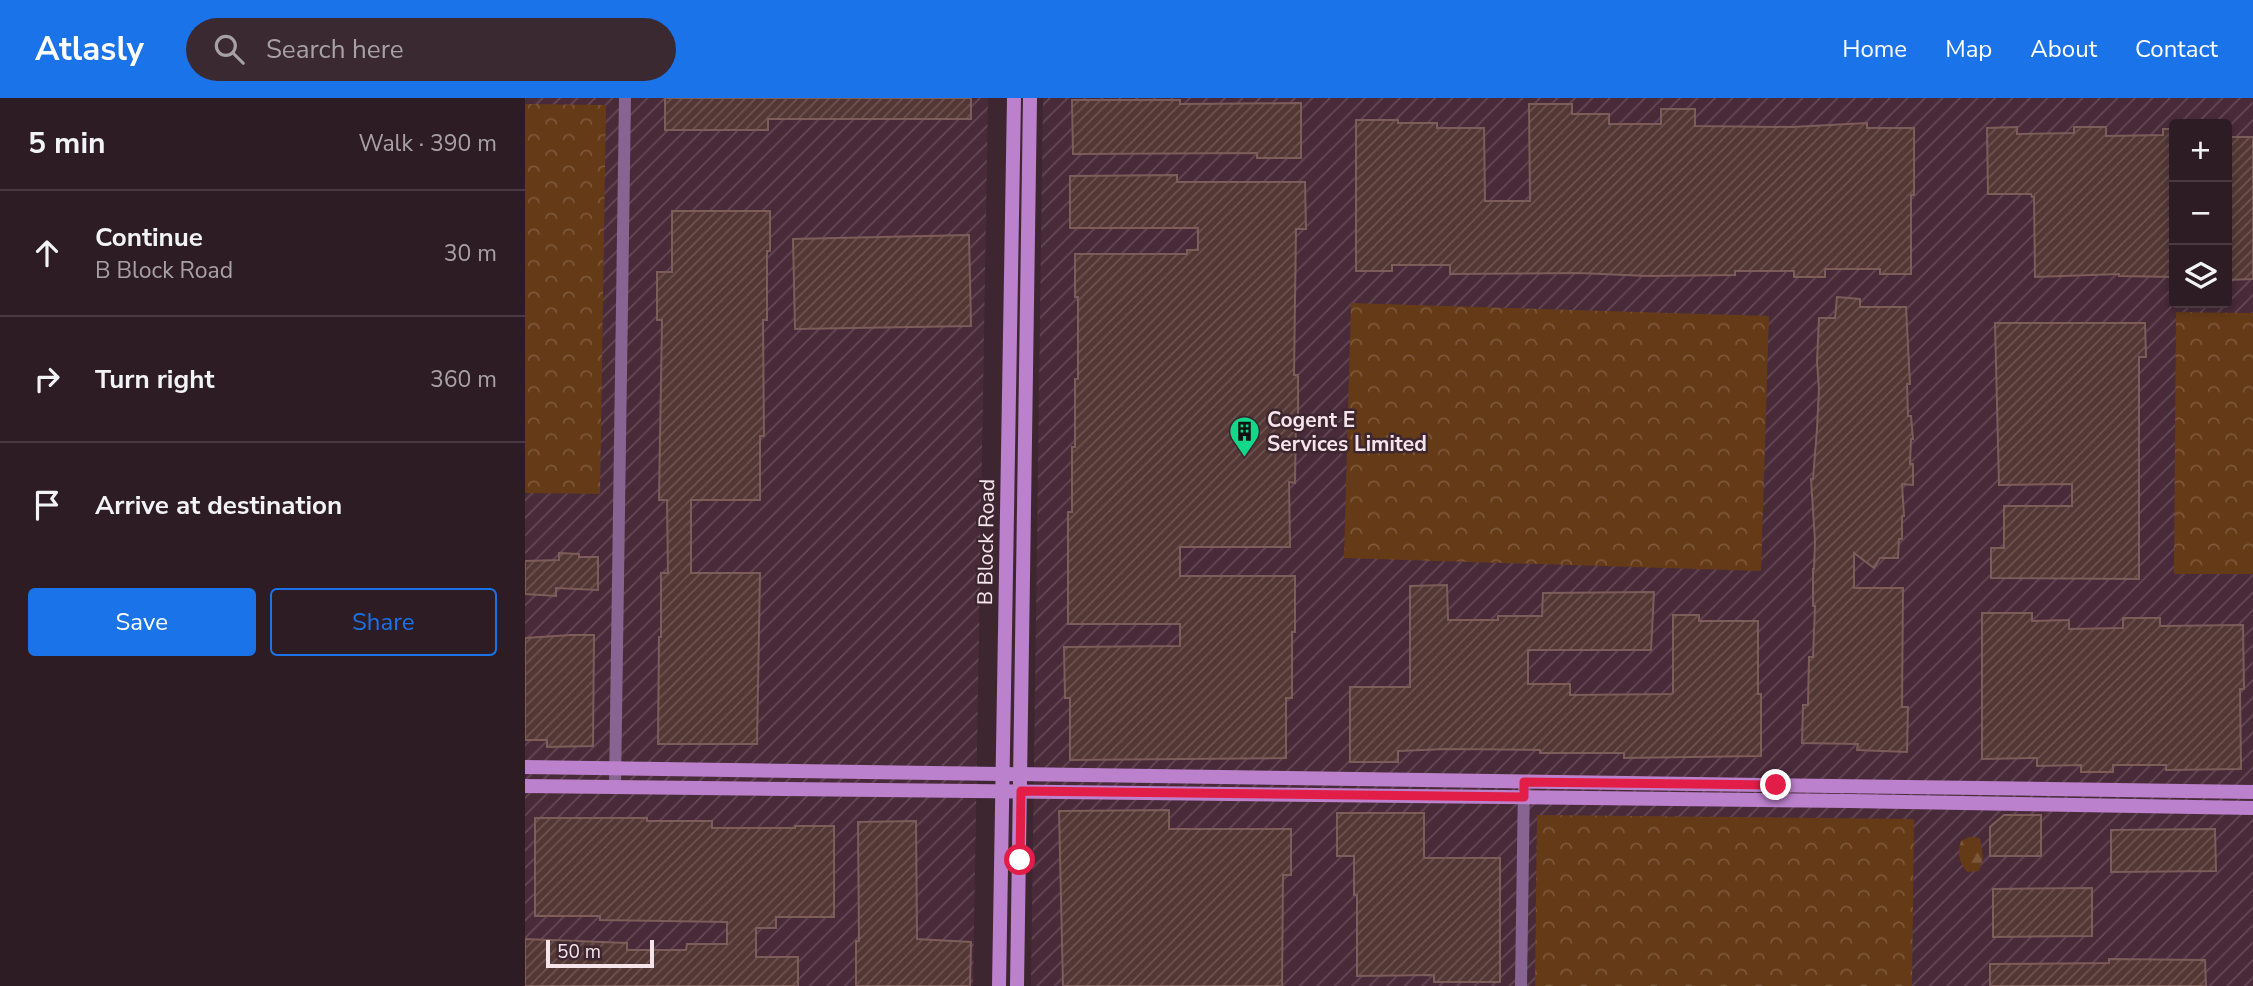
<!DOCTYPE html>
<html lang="en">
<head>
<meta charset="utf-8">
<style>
	:root { --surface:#2e1c24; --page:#3a2931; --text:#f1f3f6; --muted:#a7a1a6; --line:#493a41; --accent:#1a73e8 }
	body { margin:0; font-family:"Nunito Sans",sans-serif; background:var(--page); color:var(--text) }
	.controls { position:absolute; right:21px; top:21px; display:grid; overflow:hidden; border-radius:7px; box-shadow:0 4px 10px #0003 }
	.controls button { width:63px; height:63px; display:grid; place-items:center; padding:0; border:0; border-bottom:2px solid var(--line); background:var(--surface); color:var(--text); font:35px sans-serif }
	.scale { position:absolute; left:21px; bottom:18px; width:108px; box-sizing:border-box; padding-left:7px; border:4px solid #f5e5eb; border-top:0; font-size:19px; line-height:24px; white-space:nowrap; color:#f5e5eb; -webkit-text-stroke:5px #3e2630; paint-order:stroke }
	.stop { position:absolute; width:21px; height:21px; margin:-16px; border:5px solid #e11d48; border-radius:50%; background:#fff }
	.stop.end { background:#e11d48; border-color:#fff; box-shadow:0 2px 7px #0008 }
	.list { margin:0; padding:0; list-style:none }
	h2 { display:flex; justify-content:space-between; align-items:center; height:91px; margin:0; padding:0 28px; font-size:30px }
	h2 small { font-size:23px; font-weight:400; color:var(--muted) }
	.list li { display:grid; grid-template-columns:46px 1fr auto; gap:21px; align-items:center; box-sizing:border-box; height:126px; padding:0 28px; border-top:2px solid var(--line) }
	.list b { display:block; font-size:26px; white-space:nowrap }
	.list p { margin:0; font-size:23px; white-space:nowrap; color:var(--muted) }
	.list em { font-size:23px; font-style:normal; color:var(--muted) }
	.actions { display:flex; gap:14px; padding:21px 28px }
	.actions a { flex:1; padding:16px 0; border:2px solid var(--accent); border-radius:7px; text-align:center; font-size:24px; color:var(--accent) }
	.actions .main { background:var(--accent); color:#fff }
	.icon { flex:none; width:38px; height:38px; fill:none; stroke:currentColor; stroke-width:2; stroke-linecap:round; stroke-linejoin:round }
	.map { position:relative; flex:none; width:1728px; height:888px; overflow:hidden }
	header { display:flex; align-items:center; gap:42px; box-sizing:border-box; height:98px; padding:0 35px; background:var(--accent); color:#fff }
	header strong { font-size:33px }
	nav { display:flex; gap:38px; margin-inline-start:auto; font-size:24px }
	.search { width:490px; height:63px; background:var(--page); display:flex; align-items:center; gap:18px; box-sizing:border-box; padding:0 24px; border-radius:38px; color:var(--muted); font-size:26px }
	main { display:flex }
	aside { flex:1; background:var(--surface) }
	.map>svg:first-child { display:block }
	.industrial { fill:url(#industrial-furrows); fill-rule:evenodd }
	.forest { fill:url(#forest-firs) }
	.park { fill:url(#park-crowns) }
	.building { fill:url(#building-hatch); stroke:#7c5d5a; stroke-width:2 }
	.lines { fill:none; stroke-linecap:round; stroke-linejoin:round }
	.street { stroke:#886493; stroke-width:12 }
	.secondary { stroke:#bb81cc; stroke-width:14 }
	.route { stroke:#e11d48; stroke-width:9 }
	.labels { text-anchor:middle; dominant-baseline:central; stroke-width:5; stroke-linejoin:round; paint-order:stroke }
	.poi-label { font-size:21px; font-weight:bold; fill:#f5e5eb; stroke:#3e2630; text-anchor:start }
	.street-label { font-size:21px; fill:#f5e5eb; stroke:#3e2630 }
</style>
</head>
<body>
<header>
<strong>Atlasly</strong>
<div class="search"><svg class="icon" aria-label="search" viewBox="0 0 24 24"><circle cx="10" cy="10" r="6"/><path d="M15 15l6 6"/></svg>Search here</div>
<nav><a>Home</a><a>Map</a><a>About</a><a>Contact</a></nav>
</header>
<main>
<aside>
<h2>5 min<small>Walk · 390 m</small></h2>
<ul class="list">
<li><svg class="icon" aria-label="ahead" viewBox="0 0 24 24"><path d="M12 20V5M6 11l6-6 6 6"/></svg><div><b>Continue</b><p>B Block Road</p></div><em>30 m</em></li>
<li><svg class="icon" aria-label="right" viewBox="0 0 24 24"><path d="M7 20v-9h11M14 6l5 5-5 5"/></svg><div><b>Turn right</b></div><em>360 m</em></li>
<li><svg class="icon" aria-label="arrive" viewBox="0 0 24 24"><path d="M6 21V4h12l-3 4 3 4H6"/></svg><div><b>Arrive at destination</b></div></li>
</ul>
<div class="actions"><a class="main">Save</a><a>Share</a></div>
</aside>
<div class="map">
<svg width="1728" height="888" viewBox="0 0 1728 888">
	<defs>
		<pattern id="industrial-furrows" width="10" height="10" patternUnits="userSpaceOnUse" patternTransform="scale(1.75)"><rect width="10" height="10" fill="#492a39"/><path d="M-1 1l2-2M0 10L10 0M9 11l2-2" fill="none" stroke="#644956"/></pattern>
		<pattern id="forest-firs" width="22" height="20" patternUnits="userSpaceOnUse" patternTransform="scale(1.75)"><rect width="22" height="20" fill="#653b17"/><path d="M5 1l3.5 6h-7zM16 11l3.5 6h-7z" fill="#7c5739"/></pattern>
		<pattern id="park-crowns" width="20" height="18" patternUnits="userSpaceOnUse" patternTransform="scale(1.75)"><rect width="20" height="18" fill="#653b17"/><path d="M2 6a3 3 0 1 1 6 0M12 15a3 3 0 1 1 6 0" fill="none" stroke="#7c5739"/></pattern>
		<pattern id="building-hatch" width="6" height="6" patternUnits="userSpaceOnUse" patternTransform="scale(1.75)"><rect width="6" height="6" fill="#533735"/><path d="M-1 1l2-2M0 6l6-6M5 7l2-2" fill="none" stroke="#6c5452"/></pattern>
	</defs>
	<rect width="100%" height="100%" fill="#3e2630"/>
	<g class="industrial">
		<path d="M0 0H463L448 888H0Z"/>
		<path d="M518 0H1728V888H506ZM1649 26H1702V205H1649Z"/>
	</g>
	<path class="forest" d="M1444 739 1455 740 1458 760 1454 773 1442 774C1434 764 1432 755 1436 743Z"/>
	<g class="park">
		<path d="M0 6 81 7 75 396 0 395Z"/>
		<path d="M826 205 1244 218 1236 473 819 460Z"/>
		<path d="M1651 214 1728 215V476H1649Z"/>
		<path d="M1012 717 1389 721 1387 888H1010Z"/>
	</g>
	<g class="building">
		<path d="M140 0H446V21H243V32H140Z"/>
		<path d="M547 2H655V6L776 5V60H732V55L548 56Z"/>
		<path d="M1004 6H1047V16H1084V26H1136V11H1170V28L1267 29 1342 25V30H1389V97H1386V176H1355V171H1300V179H1269V173H1210V177L1123 178 1054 175 925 176V167H867V173H831V22H873V25H912V30H959L960 103H1005Z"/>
		<path d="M1492 29V36L1549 35V29H1581V38L1638 37V31H1649V179L1594 178V176L1510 179 1509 99H1507L1506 96H1463L1462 30Z"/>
		<path d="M1702 39H1728V181L1702 182Z"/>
		<path d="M652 77V84H780L781 131H771L769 277H773V322H771L770 385 764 384 765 449H655V478H770V534H767V600H761V660L545 662V600H540L539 549 655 548V526H543V414H547V349H550V281H553V199H550V156H662V152H673V130H545V78Z"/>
		<path d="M147 113H245V153H242V222H238L239 338H235V402H166V475H235L232 646H133L134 539H136V475H143L142 402H134L137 222H132V174H147Z"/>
		<path d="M444 137 446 228 270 231 268 141Z"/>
		<path d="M1312 199 1335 201V209H1381L1385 286H1382L1383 318H1386L1388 341H1386L1385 366H1388V387L1377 386 1379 418H1377V441H1374L1373 460H1355L1349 470 1329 455V490H1378L1377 609H1383L1382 654 1332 652 1333 646 1277 645 1278 607H1283L1284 559H1288L1290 508H1288V471H1289L1290 443 1286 381H1288L1292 331 1294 291 1292 264 1294 220H1310Z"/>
		<path d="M1470 225H1620L1621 259H1614V481L1466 480V450H1479V408H1547V386L1474 387Z"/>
		<path d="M34 455 54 456V459H73V492L31 490V498L0 496V463L34 462Z"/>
		<path d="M922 487 923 522H973V518H1017L1018 495 1129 494 1126 552H1003V586H1045V597L1146 596 1148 595V517H1174V523H1233V596H1236V658L1099 660V655H1015V652L921 651 873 653V664H825V589H885V488Z"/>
		<path d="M1457 515H1507V523L1544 522V531L1598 530V520H1635V528L1718 527 1719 591H1715L1716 671 1641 672V667H1588V674H1556V667L1512 668V660L1457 661Z"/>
		<path d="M46 537H69L68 648 22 649V642H0V540Z"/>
		<path d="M644 712V731H766V777H758L757 888H538L534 713Z"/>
		<path d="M812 715H899V760H975V884H909V877L832 878V797H829V758H812Z"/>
		<path d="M1479 717H1516V758H1465V729Z"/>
		<path d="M10 720H122V723H187V730H270V728H309V819H251V830H231V859H273V888H0V841L102 845V852H161L162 846H202V824L75 822V818H10Z"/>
		<path d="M391 723 392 841 446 844 445 888H331V843H334L333 724Z"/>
		<path d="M1690 731 1691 773 1586 774V732Z"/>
		<path d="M1567 790V838L1468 839V791Z"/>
		<path d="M1584 861 1680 862 1681 888H1465V866L1584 865Z"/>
	</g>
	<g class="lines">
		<g class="street">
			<path d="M90 689 100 0"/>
			<path d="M996 888 999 684"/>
		</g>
		<g class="secondary">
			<path d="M0 669 1728 694"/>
			<path d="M0 688 1324 703 1728 710"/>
			<path d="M474 888 489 0"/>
			<path d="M492 888 505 0"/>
		</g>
	</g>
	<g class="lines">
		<path class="route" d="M495 762 496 693 999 699V684L1251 687"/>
	</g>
	<defs>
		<symbol id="building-pin" viewBox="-11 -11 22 30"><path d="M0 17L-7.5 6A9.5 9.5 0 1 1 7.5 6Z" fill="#12d98a" stroke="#3e2630"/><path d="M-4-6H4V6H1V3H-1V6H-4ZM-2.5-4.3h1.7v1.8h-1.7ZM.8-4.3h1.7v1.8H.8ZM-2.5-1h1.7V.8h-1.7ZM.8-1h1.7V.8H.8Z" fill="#111"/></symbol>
	</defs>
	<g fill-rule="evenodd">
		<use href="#building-pin" x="702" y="316" width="35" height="47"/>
	</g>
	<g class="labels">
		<g class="poi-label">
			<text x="742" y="322">Cogent E<tspan x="742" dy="24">Services Limited</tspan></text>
		</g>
		<g class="street-label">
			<text transform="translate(461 444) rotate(-89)">B Block Road</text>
		</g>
	</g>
</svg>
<div class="controls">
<button>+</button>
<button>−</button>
<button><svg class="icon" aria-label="layers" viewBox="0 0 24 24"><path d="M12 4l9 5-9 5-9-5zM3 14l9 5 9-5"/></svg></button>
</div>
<div class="scale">50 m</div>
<div class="stop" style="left:495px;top:762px"></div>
<div class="stop end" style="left:1251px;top:687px"></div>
</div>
</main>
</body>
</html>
